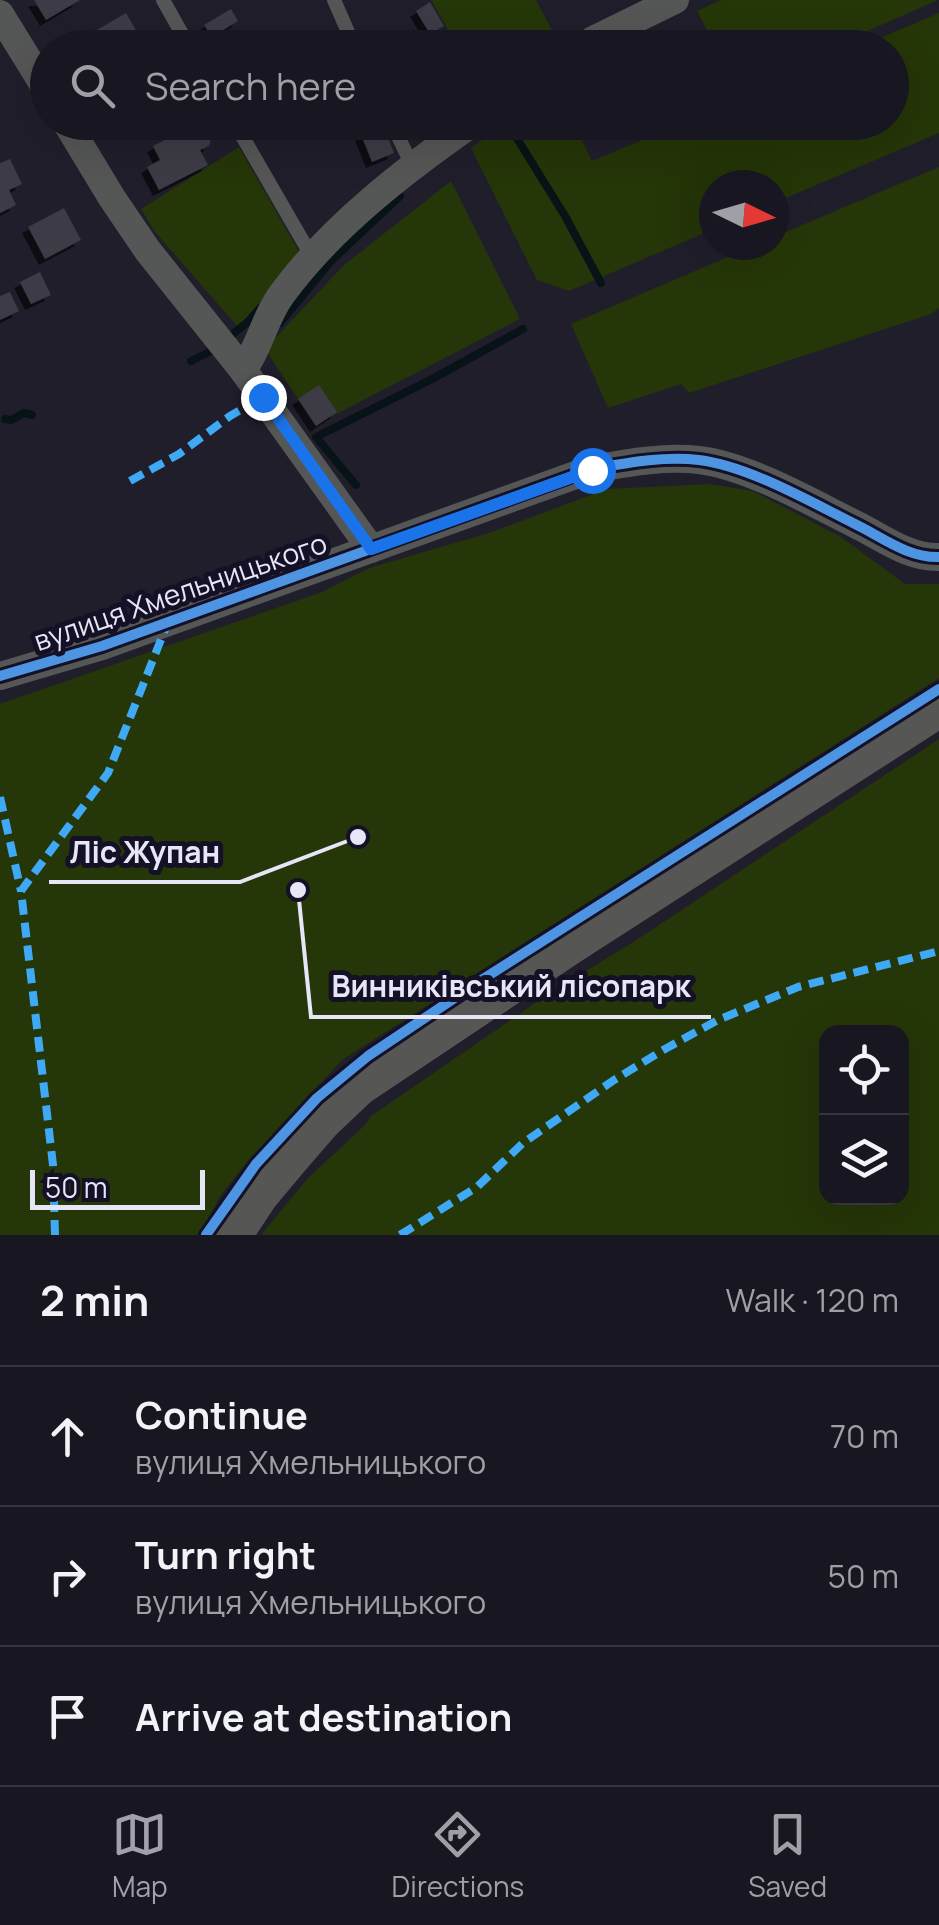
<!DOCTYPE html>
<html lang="en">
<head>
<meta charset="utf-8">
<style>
	:root { --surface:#181620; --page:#25232d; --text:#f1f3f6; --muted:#9f9fa5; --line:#36353e; --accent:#a1a0af }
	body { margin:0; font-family:Manrope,sans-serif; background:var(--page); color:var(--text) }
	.controls { position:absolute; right:30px; bottom:30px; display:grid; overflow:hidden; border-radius:20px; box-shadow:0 10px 40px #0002 }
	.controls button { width:90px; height:90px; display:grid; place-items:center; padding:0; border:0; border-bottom:2px solid var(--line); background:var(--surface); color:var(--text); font:50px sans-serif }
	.compass { position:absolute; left:699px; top:170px; width:90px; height:90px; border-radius:50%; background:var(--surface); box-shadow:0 10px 40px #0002; rotate:95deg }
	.scale { position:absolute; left:30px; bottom:25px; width:175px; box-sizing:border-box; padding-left:10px; border:5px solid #e7e6f6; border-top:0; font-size:28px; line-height:35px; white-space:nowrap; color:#e7e6f6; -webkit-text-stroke:8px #141026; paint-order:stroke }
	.stop { position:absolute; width:30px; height:30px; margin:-22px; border:8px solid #1a73e8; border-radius:50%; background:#fff }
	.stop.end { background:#1a73e8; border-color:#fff; box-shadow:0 2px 10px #0008 }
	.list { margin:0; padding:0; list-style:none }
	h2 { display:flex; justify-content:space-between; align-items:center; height:130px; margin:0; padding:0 40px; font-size:42px }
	h2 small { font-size:32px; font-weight:400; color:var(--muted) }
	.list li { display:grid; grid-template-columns:65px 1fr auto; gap:30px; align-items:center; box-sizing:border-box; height:140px; padding:0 40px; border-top:2px solid var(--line) }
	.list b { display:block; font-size:38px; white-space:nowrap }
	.list p { margin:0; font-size:32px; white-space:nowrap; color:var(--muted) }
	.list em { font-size:32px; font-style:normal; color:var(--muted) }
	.icon { flex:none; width:55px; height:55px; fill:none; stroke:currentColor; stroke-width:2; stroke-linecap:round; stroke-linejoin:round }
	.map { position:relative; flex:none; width:939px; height:1235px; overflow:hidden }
	.search { position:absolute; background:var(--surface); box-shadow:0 10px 40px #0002; left:30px; right:30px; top:30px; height:110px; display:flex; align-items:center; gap:25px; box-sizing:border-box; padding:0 35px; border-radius:55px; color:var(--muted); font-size:38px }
	.sheet { height:550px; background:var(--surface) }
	nav { display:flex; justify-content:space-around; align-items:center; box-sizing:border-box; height:140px; border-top:2px solid var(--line); background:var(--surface); font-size:28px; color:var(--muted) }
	nav a { display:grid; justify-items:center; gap:5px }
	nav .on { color:var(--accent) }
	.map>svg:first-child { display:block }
	.green { fill:#253608; fill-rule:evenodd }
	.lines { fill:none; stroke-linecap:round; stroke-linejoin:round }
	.stream { stroke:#071317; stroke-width:8 }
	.building { fill:#3c3a45; filter:url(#shadow) }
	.service { stroke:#555656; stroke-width:14 }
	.minor { stroke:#555656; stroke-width:28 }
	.primary { stroke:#565654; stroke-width:42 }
	.quiet { stroke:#3fa9f5; stroke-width:8; stroke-dasharray:15 8; stroke-linecap:butt }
	.cycleway-casing { stroke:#141026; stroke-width:16 }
	.cycleway { stroke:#4d94e3; stroke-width:10 }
	.route { stroke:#1a73e8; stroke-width:12 }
	.labels { text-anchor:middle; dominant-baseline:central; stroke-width:10; stroke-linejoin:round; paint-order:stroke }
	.street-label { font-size:28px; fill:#e7e6f6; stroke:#141026 }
	.leader { fill:none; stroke:#e7e6f6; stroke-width:4 }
	.callout-dot { fill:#e7e6f6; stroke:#141026; stroke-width:4 }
	.callout-label { font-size:30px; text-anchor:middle; font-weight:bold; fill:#e7e6f6; stroke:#141026; stroke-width:10; stroke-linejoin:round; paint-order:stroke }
</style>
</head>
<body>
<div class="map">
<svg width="939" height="1235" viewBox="0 0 939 1235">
	<defs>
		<filter id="shadow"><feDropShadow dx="-6" dy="6" stdDeviation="0" flood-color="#0009"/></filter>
	</defs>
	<rect width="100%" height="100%" fill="#201e2b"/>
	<g class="green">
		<path d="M431 0H536L561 47H458Z"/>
		<path d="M721 0H938L831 47H716L697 11Z"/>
		<path d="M939 13V133L774 203V185H714V229L569 291 537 280 471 148 507 123H573L592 161 683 123 892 122V48L859 47Z"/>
		<path d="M239 147 302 257 238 327 155 232 141 209Z"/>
		<path d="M939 167V308L931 314 689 393 681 384 608 408 571 324 756 245H774V237Z"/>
		<path d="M451 181 520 319 315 425 265 349 344 265Z"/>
		<path d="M709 484 753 491 841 537 905 584H939V678L342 1060 247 1162 221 1195 199 1235H0V704L322 592 369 568 489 533 607 489Z"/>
		<path d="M939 739V1235H261L307 1179 365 1125 371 1116 547 995 635 941ZM826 1032H902V1198H826Z"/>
	</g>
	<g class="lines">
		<g class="stream">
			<path d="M514 122 513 132 565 216 601 283"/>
			<path d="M280 323 331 261 400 196"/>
			<path d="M228 338 249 321 260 308"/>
			<path d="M191 361 215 349"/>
			<path d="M5 419 11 420 24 413 32 415"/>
			<path d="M356 485 316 437 434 378 523 329"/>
		</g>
	</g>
	<g class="building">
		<path d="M34 0H80L46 20Z"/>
		<path d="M430 2 444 26 430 34 416 11Z"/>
		<path d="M231 9 238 21 212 37 204 25Z"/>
		<path d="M126 13 144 44 138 48H75L73 44Z"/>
		<path d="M356 122H382L394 153 372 162Z"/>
		<path d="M197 123 205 125 212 134 209 146 200 150 208 165 159 190 147 167 160 160 153 146Z"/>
		<path d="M10 159 22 184 9 190 16 205 0 213V163Z"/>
		<path d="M64 208 81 240 45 259 28 227Z"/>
		<path d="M40 272 51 295 31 304 20 282Z"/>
		<path d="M10 292 19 311 0 320V296Z"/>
		<path d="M319 385 337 412 316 426 298 399Z"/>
	</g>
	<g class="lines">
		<g class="service">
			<path d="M163 0 190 48"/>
			<path d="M334 0 355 48"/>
			<path d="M234 122 312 257"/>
			<path d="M391 122 412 165"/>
		</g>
		<g class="minor">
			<path d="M0 14 48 92"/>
			<path d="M582 48 593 40 675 0"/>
			<path d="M66 122 112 198 148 251 243 370 371 549"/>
			<path d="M243 370C261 345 264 318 282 294 331 227 406 169 474 122"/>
			<path d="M0 676 102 646 592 469C627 463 663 456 699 460 748 466 809 501 855 524 882 537 908 558 939 557"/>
		</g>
		<path class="primary" d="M231 1235 258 1194 289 1157 321 1120 358 1085 569 944 939 706"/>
		<g class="quiet">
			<path d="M130 481 179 454 230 416 263 397"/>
			<path d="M0 797 21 891"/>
			<path d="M55 1235 53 1165 21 891 108 773 168 622"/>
			<path d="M400 1235 477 1187 523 1143 614 1080 665 1049 718 1020 798 987 939 951"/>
		</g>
		<defs>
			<g id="cycleway">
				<path d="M0 676 102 646 592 469C627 463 663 456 699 460 748 466 809 501 855 524 882 537 908 558 939 557"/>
				<path d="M206 1235 256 1164 317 1098 368 1056 483 979 939 689"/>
			</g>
		</defs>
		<use href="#cycleway" class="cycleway-casing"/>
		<use href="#cycleway" class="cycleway"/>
	</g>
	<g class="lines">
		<path class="route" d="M263 397 371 549 592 470"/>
	</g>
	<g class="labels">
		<g class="street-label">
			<text transform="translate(180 591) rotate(-19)">вулиця Хмельницького</text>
		</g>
	</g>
	<path class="leader" d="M358 837L240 882H49M298 890L311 1017H711"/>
	<g class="callout-dot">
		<circle cx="358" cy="837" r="10"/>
		<circle cx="298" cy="890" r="10"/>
	</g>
	<g class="callout-label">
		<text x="145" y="863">Ліс Жупан</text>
		<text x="511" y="997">Винниківський лісопарк</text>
	</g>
</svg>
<div class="controls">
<button><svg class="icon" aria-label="locate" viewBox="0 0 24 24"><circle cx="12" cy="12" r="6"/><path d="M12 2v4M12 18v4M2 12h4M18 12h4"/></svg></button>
<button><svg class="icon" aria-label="layers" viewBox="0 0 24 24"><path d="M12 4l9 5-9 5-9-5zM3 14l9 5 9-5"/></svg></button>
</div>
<svg class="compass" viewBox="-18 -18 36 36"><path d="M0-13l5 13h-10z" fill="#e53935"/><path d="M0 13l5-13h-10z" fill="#9f9fa5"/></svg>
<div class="scale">50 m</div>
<div class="stop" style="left:592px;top:470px"></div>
<div class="stop end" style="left:263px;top:397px"></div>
<div class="search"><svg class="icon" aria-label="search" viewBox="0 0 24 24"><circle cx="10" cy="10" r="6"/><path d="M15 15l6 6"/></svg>Search here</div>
</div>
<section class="sheet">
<h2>2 min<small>Walk · 120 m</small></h2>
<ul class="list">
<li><svg class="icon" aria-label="ahead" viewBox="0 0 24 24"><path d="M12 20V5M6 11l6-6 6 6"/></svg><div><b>Continue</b><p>вулиця Хмельницького</p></div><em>70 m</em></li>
<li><svg class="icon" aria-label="right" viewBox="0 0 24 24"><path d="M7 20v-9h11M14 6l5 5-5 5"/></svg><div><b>Turn right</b><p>вулиця Хмельницького</p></div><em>50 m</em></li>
<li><svg class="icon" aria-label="arrive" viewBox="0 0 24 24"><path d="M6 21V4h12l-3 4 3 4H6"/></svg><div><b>Arrive at destination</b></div></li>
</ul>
</section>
<nav>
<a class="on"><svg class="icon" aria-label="map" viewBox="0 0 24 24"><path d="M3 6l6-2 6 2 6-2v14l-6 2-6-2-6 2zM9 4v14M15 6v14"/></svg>Map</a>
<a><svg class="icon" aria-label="directions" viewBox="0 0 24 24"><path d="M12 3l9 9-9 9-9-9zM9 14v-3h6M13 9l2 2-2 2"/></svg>Directions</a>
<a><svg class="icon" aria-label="saved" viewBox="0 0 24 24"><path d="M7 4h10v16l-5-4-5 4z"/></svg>Saved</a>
</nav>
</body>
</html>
